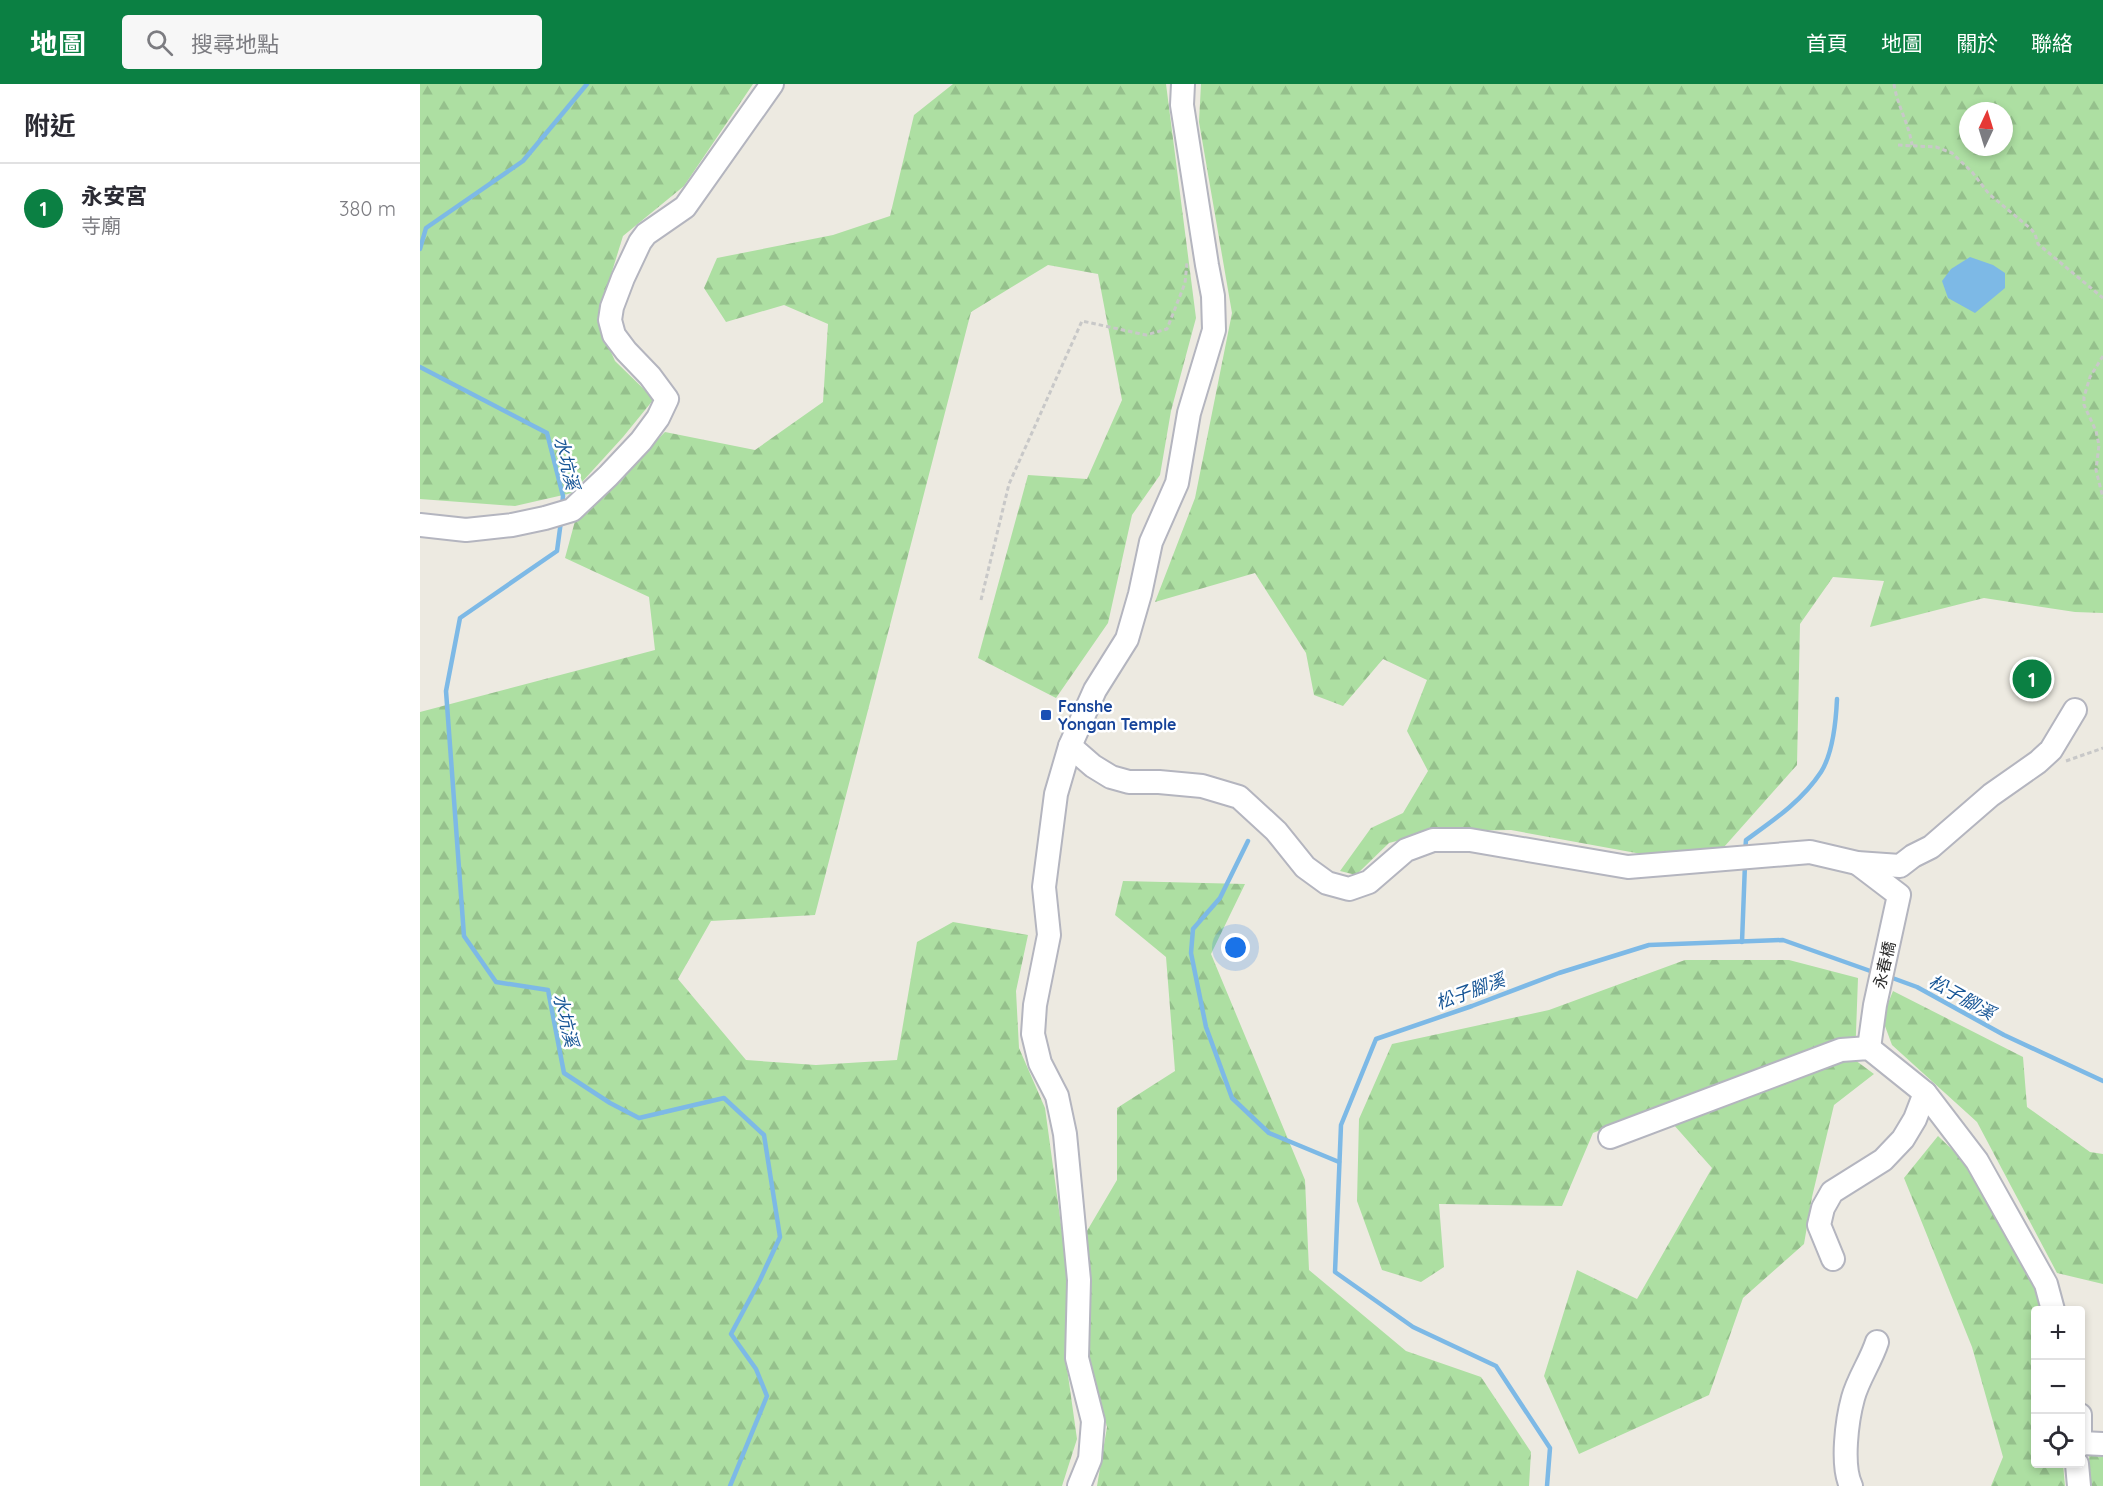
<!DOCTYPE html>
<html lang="zh-TW">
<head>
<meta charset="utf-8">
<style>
	:root { --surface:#fff; --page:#f7f7f7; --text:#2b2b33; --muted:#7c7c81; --line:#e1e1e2; --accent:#0b8043 }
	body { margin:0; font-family:Quicksand,"Noto Sans TC",sans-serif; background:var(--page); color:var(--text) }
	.controls { position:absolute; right:18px; bottom:18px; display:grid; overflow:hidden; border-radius:6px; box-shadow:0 3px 9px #0003 }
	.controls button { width:54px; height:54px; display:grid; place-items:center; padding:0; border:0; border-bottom:2px solid var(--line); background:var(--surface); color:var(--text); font:30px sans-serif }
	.compass { position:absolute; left:1539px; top:18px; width:54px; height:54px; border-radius:50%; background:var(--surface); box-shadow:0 3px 9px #0003; rotate:4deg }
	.you { position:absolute; left:816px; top:864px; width:21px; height:21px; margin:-15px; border:4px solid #fff; border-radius:50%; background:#1a73e8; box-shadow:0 0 0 9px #1a73e833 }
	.badge { display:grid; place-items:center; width:39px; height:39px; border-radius:50%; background:var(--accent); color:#fff; font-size:20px; font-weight:700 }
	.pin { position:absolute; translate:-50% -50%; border:3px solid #fff; box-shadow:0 2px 6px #0006 }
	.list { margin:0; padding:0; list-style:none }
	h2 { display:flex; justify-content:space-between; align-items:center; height:78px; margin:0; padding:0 24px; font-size:26px }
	h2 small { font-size:20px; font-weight:400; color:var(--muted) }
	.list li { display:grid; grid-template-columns:39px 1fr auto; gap:18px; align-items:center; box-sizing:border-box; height:90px; padding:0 24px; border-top:2px solid var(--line) }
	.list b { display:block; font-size:22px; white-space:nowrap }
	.list p { margin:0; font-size:20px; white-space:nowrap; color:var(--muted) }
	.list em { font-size:20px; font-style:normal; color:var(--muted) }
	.icon { flex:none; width:33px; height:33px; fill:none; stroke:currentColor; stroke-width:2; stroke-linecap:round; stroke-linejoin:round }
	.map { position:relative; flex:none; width:1683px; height:1402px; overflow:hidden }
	header { display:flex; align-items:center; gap:36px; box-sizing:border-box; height:84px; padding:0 30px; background:var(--accent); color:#fff }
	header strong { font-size:28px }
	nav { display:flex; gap:33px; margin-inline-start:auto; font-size:21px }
	.search { width:420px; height:54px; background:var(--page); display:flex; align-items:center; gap:15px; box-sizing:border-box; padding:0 21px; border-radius:6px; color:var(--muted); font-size:22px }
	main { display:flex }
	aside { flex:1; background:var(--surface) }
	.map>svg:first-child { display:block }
	.forest { fill:url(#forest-firs); fill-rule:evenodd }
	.water { fill:#7db9e6 }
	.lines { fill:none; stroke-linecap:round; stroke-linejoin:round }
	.stream { stroke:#7db9e6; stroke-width:4.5 }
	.building { fill:#c9c8bf; stroke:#c9c6bb; stroke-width:1.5 }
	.minor-casing { stroke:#b4b5bf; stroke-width:26 }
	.path { stroke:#c8c8c8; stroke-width:3; stroke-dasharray:4.5 3; stroke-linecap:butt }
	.minor { stroke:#fff; stroke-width:22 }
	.transit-dot { fill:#1a4fb4; stroke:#fff; stroke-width:2 }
	.labels { text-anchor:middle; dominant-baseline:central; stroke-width:5; stroke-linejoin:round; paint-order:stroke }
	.transit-label { font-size:16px; font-weight:bold; fill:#164399; stroke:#fff; text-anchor:start }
	.street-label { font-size:16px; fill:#2d2d2d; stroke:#fff }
	.water-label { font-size:18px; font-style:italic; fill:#185696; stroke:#fff }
</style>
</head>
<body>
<header>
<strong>地圖</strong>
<div class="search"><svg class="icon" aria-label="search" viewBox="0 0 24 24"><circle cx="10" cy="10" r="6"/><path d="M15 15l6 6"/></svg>搜尋地點</div>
<nav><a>首頁</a><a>地圖</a><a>關於</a><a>聯絡</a></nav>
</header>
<main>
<aside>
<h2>附近<small></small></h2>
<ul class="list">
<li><span class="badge">1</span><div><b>永安宮</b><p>寺廟</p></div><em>380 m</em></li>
</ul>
</aside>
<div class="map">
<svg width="1683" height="1402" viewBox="0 0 1683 1402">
	<defs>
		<pattern id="forest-firs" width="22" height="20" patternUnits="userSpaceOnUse" patternTransform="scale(1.5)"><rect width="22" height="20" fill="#addfa2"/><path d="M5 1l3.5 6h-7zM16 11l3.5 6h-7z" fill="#95c08c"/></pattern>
	</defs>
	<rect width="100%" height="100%" fill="#edeae1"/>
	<g class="forest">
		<path d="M0 0H333L264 102 203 152 177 236 195 277 234 315 203 353 152 409 95 422 0 415Z"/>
		<path d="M533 0H746L776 234 751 327 740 391 712 431 688 539 636 614 558 574 608 391 667 395 702 316 678 190 628 181 551 228 395 831 291 837 258 895 326 976 396 981 477 976 497 858 533 838 608 851 596 907 599 964 625 1024 646 1177 647 1284 657 1355 642 1402H0V628L235 566 229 513 145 474 155 437 245 348 335 366 403 318 408 240 364 221 306 238 284 204 297 174 413 151 470 132 494 31Z"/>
		<path d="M781 0H1683V529L1655 528 1564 514 1450 543 1464 497 1413 493 1380 540 1377 681 1304 763 1238 773 1091 746 1014 747 969 759 936 791 920 787 951 744 983 729 1008 687 987 647 1007 596 963 575 923 622 894 611 886 569 835 489 735 518 775 414 812 229 779 38ZM1548 27H1584V63H1548Z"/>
		<path d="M703 797 825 800 791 870 885 1096 889 1186 986 1267 1061 1293 1111 1368 1109 1402H677L687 1343 667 1265 664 1152 697 1096V1024L755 987 746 873 695 831Z"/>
		<path d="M1265 876H1369L1438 894 1435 976 1454 990 1414 1021 1392 1113 1384 1160 1323 1214 1289 1311 1159 1370 1124 1292 1157 1186 1217 1215 1292 1084 1238 1023 1173 1049 1142 1122 1019 1120 1024 1183 1001 1198 962 1186 937 1117 939 1035 972 960 1129 926Z"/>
		<path d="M1473 907 1603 973 1607 1023 1670 1068 1683 1070V1200L1637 1189 1557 1038 1472 961 1462 934Z"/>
		<path d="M1518 1052 1543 1076 1614 1202 1620 1226H1616V1380H1643L1645 1402H1571L1583 1373 1552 1263 1484 1094Z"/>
		<path d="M1669 1371 1683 1373V1402H1670Z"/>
	</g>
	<path class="water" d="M1550 173 1573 181 1585 189V204L1555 229 1528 214 1522 197 1531 185Z"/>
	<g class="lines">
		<g class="stream">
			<path d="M0 165 6 144 103 77 167 0"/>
			<path d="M0 283 127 349 143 412 142 423"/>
			<path d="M141 437 137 467 40 534 26 607 44 852 76 898 128 906 144 989 190 1019 219 1034 304 1014 344 1051 360 1153 340 1196 311 1250 336 1285 347 1312 310 1402"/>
			<path d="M828 757 800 814 773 845 771 869 786 943 812 1014 849 1049 919 1078"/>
			<path d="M1325 768 1326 756C1354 736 1382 717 1401 688 1413 669 1416 637 1417 615"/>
			<path d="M1322 858 1325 780"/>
			<path d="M1467 892 1497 903 1584 951 1683 997"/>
			<path d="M1127 1402 1130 1364 1076 1282 993 1243 915 1188 921 1041 956 955 1052 922 1139 889 1229 861 1363 856 1456 889"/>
		</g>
	</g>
	<path class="building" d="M1603 584 1626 590 1622 607 1599 601Z"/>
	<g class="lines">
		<defs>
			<g id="minor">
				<path d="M0 441 46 446 92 441 125 434 152 426 188 392 221 357 238 334 247 315 230 292 206 267 194 251 190 236 192 223 203 194 220 158 226 150 265 123 352 0"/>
				<path d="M650 662 673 682 691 693 709 698H739L782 702 819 713 856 747 885 783 907 799 929 805 949 798 986 766 1013 756H1050L1208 783 1390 768 1437 779 1480 782 1493 772 1511 763 1571 711 1618 678 1631 666 1655 626"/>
				<path d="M1437 779 1479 811 1455 921 1449 964"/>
				<path d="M1190 1053 1421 966 1449 964 1505 1009 1557 1077 1626 1200 1633 1226"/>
				<path d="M1413 1175 1399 1141 1403 1124 1412 1108 1463 1076 1483 1055 1495 1035 1505 1009"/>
				<path d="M1660 1331V1361"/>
				<path d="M1661 1359 1683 1360"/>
				<path d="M1657 1380 1659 1402"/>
				<path d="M659 1402 670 1375 673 1337 657 1274 659 1196 645 1050 637 1012 620 979 613 950 615 921 629 851 624 803 636 710 650 662 675 606 707 555 720 510 731 458 757 399 769 329 794 246 793 212 787 181 762 21 763 0"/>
				<path d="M1431 1402C1421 1381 1427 1336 1433 1314 1438 1295 1451 1277 1457 1258"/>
			</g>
		</defs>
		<use href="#minor" class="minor-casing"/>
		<g class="path">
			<path d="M1474 0C1477 21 1489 40 1492 61"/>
			<path d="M1478 61 1516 63 1532 69 1552 88 1569 110 1611 145 1615 150 1618 160 1683 214"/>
			<path d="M1683 272 1670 293 1664 313V321L1676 347 1679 361 1676 386 1683 414"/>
			<path d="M561 516 589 400 662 237 726 251 747 245 765 199 767 179"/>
			<path d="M1646 677 1683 664"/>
		</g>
		<use href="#minor" class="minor"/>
	</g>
	<rect class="transit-dot" x="620" y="625" width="12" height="12" rx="3"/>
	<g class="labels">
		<g class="transit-label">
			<text x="638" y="622">Fanshe<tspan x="638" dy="18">Yongan Temple</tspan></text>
		</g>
		<g class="street-label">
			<text transform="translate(1464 881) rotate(-77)">永春橋</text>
		</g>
		<g class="water-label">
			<text transform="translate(147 379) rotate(76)">水坑溪</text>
			<text transform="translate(1050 907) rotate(-20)">松子腳溪</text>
			<text transform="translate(1542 913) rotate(29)">松子腳溪</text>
			<text transform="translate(146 936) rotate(77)">水坑溪</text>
		</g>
	</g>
</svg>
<div class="controls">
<button>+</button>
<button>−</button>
<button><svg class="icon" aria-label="locate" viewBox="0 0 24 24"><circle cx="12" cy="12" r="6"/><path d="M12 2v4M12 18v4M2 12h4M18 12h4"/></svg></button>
</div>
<svg class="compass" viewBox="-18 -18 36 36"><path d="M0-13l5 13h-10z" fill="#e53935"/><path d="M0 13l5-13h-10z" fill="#7c7c81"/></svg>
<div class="you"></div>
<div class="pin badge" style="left:1612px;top:595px">1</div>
</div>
</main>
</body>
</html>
